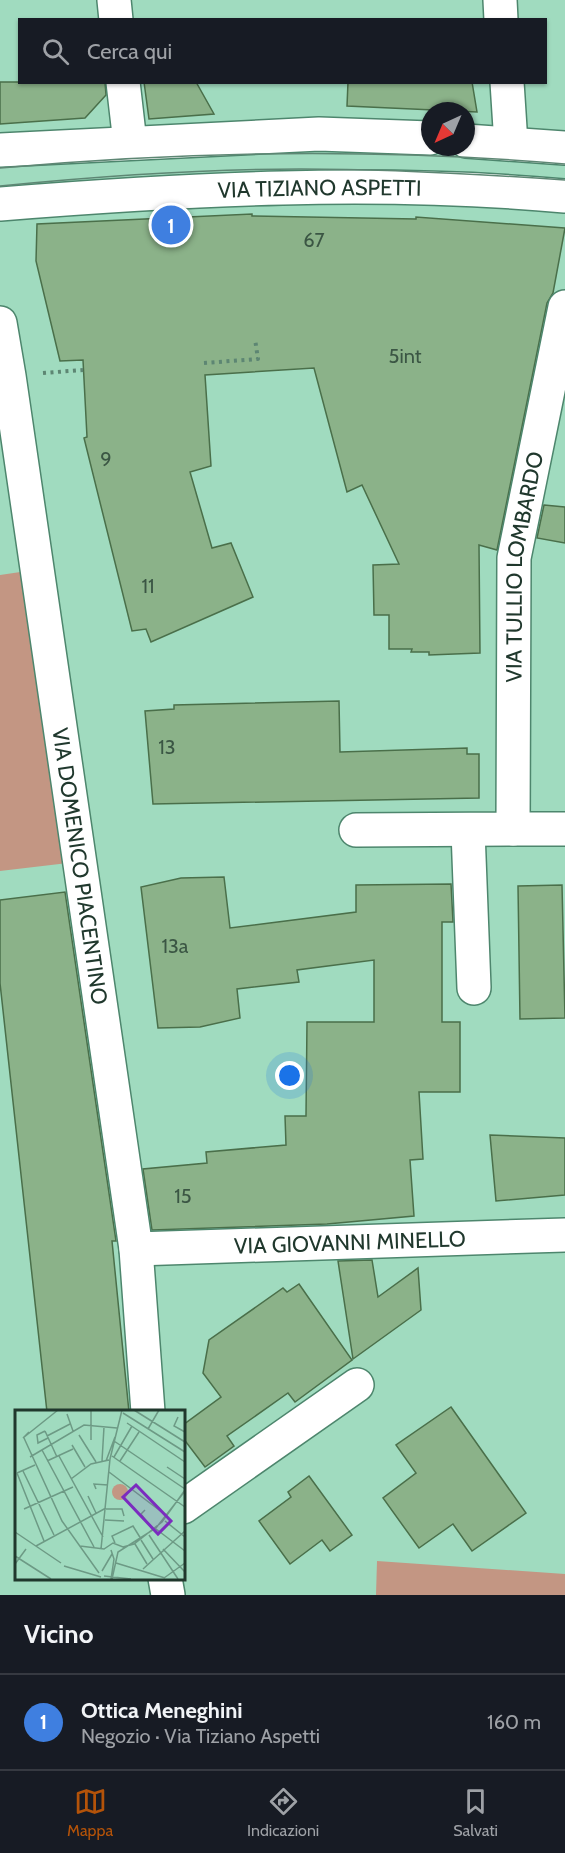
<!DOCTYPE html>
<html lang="it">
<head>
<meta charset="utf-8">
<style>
	:root { --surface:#171b24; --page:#242831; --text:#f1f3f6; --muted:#9ea1a6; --line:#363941; --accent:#b45309 }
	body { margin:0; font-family:Cabin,sans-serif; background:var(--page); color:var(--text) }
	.compass { position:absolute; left:421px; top:102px; width:54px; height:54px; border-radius:50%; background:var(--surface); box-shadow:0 2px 4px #0004; rotate:224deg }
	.you { position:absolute; left:290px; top:1076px; width:21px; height:21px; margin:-15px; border:4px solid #fff; border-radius:50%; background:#1a73e8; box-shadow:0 0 0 9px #1a73e833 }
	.badge { display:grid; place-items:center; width:39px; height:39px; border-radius:50%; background:var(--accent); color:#fff; font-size:20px; font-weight:700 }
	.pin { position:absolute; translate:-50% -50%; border:3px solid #fff; box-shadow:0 2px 6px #0006 }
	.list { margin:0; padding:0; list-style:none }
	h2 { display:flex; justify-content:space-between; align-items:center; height:78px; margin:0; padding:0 24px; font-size:26px }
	h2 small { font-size:20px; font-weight:400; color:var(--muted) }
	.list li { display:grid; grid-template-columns:39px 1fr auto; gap:18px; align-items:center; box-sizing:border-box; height:96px; padding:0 24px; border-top:2px solid var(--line) }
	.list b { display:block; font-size:22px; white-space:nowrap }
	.list p { margin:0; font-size:20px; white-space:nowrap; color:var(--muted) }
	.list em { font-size:20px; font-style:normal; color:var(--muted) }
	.icon { flex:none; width:33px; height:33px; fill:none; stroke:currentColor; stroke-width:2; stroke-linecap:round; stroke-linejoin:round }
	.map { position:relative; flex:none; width:565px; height:1595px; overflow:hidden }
	.search { position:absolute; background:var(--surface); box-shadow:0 2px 4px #0004; left:18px; right:18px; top:18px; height:66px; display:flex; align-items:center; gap:15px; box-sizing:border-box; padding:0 21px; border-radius:0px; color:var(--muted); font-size:22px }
	.sheet { height:174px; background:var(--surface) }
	nav { display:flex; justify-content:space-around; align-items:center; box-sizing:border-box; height:84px; border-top:2px solid var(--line); background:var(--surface); font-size:16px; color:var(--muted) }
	nav a { display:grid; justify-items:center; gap:3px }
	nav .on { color:var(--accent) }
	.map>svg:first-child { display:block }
	.green { fill:#c39683 }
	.building { fill:#8bb289; stroke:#4a6f4a; stroke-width:1.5 }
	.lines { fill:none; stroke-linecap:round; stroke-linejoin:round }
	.minor-casing { stroke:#4d866d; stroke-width:36 }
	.path { stroke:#5d8673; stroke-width:4; stroke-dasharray:3 4.5; stroke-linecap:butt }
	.minor { stroke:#fff; stroke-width:33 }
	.tram { stroke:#5e8774; stroke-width:1.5 }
	.labels { text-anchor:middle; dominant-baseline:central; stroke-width:5; stroke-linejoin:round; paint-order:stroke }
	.number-label { font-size:20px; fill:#3b5644 }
	.street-label { font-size:22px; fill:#20382d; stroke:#ace8cc }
	.inset-road { fill:none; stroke:#6d9a85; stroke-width:1.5 }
	.view { fill:#7b2cbf; fill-opacity:0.15; stroke:#7b2cbf; stroke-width:3 }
	.inset-edge { fill:none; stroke:#20382d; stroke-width:3 }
</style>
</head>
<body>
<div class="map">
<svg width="565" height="1595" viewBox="0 0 565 1595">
	<rect width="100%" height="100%" fill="#a0dbbf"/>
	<g class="green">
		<path d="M34 570 68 863 0 871V575Z"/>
		<path d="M377 1561 565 1574V1595H376Z"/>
	</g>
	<g class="building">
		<path d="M0 82H105L106 95 85 118 0 124Z"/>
		<path d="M144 82H196L214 114 149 119Z"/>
		<path d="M348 82H472L477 112 347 106Z"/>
		<path d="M252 214V216L416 219V217L565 228 553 293 547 303 497 550 479 545 480 653 429 655V652H411L412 649H389V615H374L373 565 399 564 362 485 347 492 314 368 205 375 211 466 190 472 212 548 231 543 253 597 151 642 146 629 132 631 84 438 87 437 83 360 60 361 36 261 37 224Z"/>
		<path d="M544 505 565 507V543L537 538Z"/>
		<path d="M339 701 340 752 467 748V754H479V798L153 804 145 711 174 709V705Z"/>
		<path d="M224 877 230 928 356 912V885L451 884 453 922H442V1022H460V1092H419L423 1159 410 1160 414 1216 327 1224 152 1230 143 1169 207 1163 206 1152 286 1145 285 1116H306L307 1022H374V960L297 970 299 982 237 989 240 1018 200 1027 158 1028 141 887 181 878Z"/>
		<path d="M562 885 565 1018 520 1019 518 886Z"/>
		<path d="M65 892 116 1241H112L129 1412H47L0 983V900Z"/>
		<path d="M490 1135 565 1138V1195L496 1201Z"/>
		<path d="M372 1260 378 1297 418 1268 421 1310 353 1359 338 1261Z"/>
		<path d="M299 1284 352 1360 295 1402 288 1393 227 1436 234 1446 205 1467 183 1438V1425L221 1397 203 1373 209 1340 283 1288 287 1292Z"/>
		<path d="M451 1407 526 1513 472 1551 453 1524 419 1548 383 1498 416 1473 396 1445Z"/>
		<path d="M309 1476 352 1535 330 1551 322 1540 290 1564 259 1521 291 1497 288 1492Z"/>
	</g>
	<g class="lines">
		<defs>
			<g id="minor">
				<path d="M114 0 116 20"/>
				<path d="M500 0 501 20"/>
				<path d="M123 82 130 143"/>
				<path d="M507 82 511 144"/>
				<path d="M466 141 565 148"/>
				<path d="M0 150 319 134 430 138"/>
				<path id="s1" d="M0 204C188 189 377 179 565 196"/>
				<path id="s2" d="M0 323 9 376 136 1249 148 1412"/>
				<path d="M513 829H565"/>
				<path id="s3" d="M356 830 513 829 514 558 565 307"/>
				<path d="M468 831 474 988"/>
				<path id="s4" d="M136 1249 565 1235"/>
				<path d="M183 1507 357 1385"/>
				<path d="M165 1578 168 1595"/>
			</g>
		</defs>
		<use href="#minor" class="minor-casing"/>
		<g class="path">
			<path d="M204 363 258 359 255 339"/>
			<path d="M43 373 83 370"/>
		</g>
		<use href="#minor" class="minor"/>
		<g class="tram">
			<path d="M0 168C187 151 378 148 565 164"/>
			<path d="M0 186C100 176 200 169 301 169 389 169 477 174 565 180"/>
		</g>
	</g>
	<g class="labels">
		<g class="number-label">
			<text x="314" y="240">67</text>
			<text x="405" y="356">5int</text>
			<text x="106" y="459">9</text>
			<text x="148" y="586">11</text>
			<text x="167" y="747">13</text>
			<text x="175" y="946">13a</text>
			<text x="183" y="1196">15</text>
		</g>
		<g class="street-label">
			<text stroke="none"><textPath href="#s1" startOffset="320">VIA TIZIANO ASPETTI</textPath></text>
			<text stroke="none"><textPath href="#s3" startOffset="420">VIA TULLIO LOMBARDO</textPath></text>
			<text stroke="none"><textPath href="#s2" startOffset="549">VIA DOMENICO PIACENTINO</textPath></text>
			<text stroke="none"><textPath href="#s4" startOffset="214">VIA GIOVANNI MINELLO</textPath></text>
		</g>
	</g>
	<g transform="translate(15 1410)">
		<rect width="170" height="170" fill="#a0dbbf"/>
		<path d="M97 82a8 8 0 1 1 16 0a8 8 0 1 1-16 0Z" fill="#c39683"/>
		<path class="inset-road" d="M119 0 170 32M108 3 170 42M52 4 58 21M163 7 159 16 170 22M112 13 170 52M133 19 144 0M30 21 22 25 23 33 33 28M30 21 42 47M14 22 8 28 43 0M64 25 81 52M32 26 55 14M9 28 47 111 84 163M76 30V0M99 31 170 79M57 35 70 57M27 40 79 137M44 46 88 127M97 46 170 97M15 47 69 15 102 18M99 47 117 16M32 51 58 39M87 51 89 17M91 51 100 27M105 51 124 22M152 57 170 69M8 61 39 125M94 62 152 106M2 63 29 131M2 63 20 55M56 69 76 54 94 50M81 79 79 74 93 75M73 86 81 103M9 99 58 77M91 99H107L109 106M130 100 126 104 138 120M90 110 109 111M150 111 170 127M141 119 170 141M0 122 46 153M134 125 163 169M126 130 138 149M100 133 97 126 118 116 126 129M120 134 132 154M21 136 91 98M65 136 89 139 98 133 108 137 119 134 147 112 170 80M86 139 95 49 107 0M148 139 170 162M96 140 99 149 96 169M0 146 36 169M101 153 150 168M0 154 11 139M49 156 86 167M128 159 170 121M87 161 97 144M89 166 116 169M149 168 170 153M97 169 103 142 141 118 170 81"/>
		<path class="view" d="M121 75 156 111 143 124 108 87Z"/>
		<rect width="170" height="170" class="inset-edge"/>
	</g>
</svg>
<svg class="compass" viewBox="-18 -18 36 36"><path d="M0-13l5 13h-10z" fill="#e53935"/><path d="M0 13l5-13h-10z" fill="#9ea1a6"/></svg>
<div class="you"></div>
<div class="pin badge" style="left:171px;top:225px;background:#3f7fe0">1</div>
<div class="search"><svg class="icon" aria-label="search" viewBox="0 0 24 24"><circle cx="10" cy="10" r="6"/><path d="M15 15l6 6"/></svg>Cerca qui</div>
</div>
<section class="sheet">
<h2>Vicino<small></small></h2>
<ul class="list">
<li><span class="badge" style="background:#3f7fe0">1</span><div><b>Ottica Meneghini</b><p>Negozio · Via Tiziano Aspetti</p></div><em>160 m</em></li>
</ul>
</section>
<nav>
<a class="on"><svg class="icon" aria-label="map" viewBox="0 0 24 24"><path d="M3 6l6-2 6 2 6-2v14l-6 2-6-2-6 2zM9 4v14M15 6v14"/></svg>Mappa</a>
<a><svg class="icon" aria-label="directions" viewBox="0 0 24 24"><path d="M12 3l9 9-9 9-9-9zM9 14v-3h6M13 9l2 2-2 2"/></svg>Indicazioni</a>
<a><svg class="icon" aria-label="saved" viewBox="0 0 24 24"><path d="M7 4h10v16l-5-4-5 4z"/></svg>Salvati</a>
</nav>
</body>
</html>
